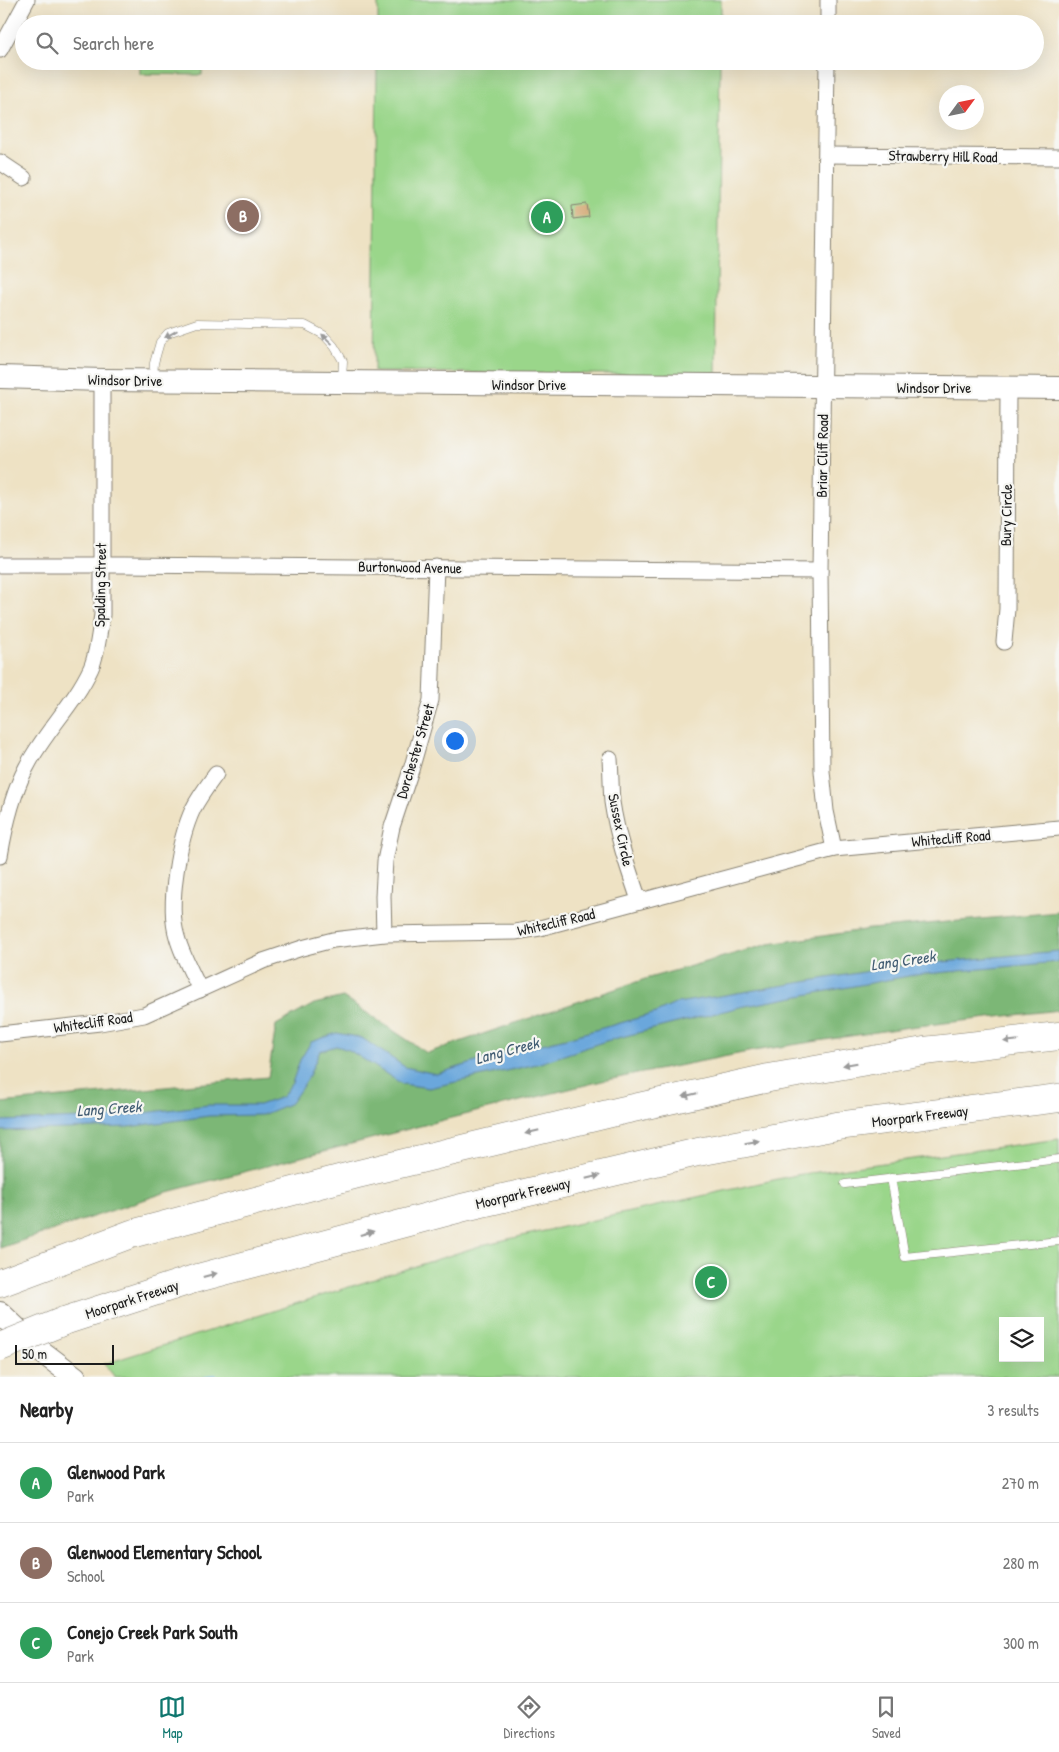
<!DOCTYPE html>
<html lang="en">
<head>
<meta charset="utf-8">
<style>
	:root { --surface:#fff; --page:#f2f2f2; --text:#222; --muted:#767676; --line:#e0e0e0; --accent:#0f766e }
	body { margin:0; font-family:"Patrick Hand",sans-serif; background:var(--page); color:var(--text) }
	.controls { position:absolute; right:15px; bottom:15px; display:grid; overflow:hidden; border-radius:0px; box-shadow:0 5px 20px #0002 }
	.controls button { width:45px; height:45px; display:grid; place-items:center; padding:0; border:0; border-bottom:1px solid var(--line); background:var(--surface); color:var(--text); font:25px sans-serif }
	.compass { position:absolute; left:939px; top:85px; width:45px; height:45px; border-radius:50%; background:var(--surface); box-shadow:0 5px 20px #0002; rotate:57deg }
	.scale { position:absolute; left:15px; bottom:12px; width:99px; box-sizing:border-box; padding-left:5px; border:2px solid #1c1c1c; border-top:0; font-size:14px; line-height:18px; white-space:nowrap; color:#1c1c1c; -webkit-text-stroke:4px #f6f6f2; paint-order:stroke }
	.you { position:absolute; left:454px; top:740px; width:18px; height:18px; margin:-12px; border:4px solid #fff; border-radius:50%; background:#1a73e8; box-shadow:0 0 0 8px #1a73e833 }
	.badge { display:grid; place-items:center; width:32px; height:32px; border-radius:50%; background:var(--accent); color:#fff; font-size:16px; font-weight:700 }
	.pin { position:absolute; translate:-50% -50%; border:2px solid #fff; box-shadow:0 1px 5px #0006 }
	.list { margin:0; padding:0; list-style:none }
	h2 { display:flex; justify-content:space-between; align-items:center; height:65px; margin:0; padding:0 20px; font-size:21px }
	h2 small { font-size:16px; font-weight:400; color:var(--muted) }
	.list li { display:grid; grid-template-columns:32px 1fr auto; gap:15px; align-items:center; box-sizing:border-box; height:80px; padding:0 20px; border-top:1px solid var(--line) }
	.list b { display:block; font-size:19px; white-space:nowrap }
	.list p { margin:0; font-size:16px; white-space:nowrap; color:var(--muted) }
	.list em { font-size:16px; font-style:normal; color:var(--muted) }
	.icon { flex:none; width:28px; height:28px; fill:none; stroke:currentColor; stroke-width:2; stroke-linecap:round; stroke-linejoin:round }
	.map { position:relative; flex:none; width:1059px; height:1377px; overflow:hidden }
	.search { position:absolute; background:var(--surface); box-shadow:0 5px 20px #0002; left:15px; right:15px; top:15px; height:55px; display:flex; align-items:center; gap:12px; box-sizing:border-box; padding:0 18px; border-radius:28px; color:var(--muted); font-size:19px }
	.sheet { height:305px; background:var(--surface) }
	nav { display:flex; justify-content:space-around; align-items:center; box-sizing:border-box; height:70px; border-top:1px solid var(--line); background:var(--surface); font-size:14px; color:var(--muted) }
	nav a { display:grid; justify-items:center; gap:2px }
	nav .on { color:var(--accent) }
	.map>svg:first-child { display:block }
	.green { fill:#9ad68a; stroke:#5b7953; fill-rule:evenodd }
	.forest { fill:#7bb776; stroke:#4c6a49 }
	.water { fill:#6ba7dc; stroke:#44627c }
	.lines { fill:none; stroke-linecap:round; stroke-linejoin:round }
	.stream { stroke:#6ba7dc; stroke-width:4 }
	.building { fill:#d4ac7a }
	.lane-casing { stroke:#857f70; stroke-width:9 }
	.street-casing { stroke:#857f70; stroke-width:17 }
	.secondary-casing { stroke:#857f70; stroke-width:24 }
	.highway-casing { stroke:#857f70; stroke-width:29 }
	.lane { stroke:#fff; stroke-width:8 }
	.street { stroke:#fff; stroke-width:15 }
	.secondary { stroke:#fff; stroke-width:22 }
	.highway { stroke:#fff; stroke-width:28 }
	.highway-bridge-casing { stroke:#857f70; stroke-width:29; stroke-linecap:butt }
	.highway-bridge { stroke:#fff; stroke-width:28 }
	.oneway { fill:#999 }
	.labels { text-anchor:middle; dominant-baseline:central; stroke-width:4.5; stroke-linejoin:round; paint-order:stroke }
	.street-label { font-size:15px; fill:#1c1c1c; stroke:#f6f6f2 }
	.water-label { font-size:16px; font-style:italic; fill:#405b72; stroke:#f6f6f2 }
</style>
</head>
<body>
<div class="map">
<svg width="1059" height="1377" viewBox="0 0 1059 1377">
	<rect width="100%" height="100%" fill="#f6f6f2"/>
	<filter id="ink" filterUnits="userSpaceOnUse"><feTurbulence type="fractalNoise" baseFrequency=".02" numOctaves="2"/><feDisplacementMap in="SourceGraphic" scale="10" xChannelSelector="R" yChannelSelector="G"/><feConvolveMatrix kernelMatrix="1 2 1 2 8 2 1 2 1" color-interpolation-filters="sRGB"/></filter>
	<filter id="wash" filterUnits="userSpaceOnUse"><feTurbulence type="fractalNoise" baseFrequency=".0096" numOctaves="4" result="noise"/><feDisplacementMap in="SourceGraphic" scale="20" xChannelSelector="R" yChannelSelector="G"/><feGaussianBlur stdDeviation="1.12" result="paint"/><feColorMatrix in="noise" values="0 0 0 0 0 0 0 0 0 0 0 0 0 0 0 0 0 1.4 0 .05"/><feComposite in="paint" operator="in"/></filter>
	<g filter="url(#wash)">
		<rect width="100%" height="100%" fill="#eee2c4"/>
		<g class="green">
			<rect x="378" y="0" width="343" height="24"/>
			<path d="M140 61H202V75L140 74Z"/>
			<path d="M377 61H720L716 375 374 372Z"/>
			<path d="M1059 1139V1377H115L104 1364 486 1244 796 1175ZM1003 1321H1040V1358H1003Z"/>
		</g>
		<path class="forest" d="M1059 912V1010L909 1027 753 1051 602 1081 451 1118 167 1192 0 1248V1103L268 1077 276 1025 314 1004 343 997 427 1053 645 979 769 944 870 929Z"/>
		<path class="water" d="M1059 951V962L914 975 740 1007 606 1041 537 1064 429 1088 402 1084 349 1050 336 1046 320 1051 307 1080 291 1103 262 1115 209 1116 128 1127 0 1131V1121L111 1117 208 1105H259L282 1097 292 1083 300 1060 311 1042 337 1033 362 1038 405 1067 436 1074 509 1052 570 1037 656 1013 677 1003 900 966Z"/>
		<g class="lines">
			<path class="stream" d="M207 1377 215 1376"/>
		</g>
		<g id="blocks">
			<path class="building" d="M587 204 589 217 573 219 572 206Z"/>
		</g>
	</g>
	<g filter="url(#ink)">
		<use href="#blocks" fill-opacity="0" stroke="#857f70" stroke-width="1"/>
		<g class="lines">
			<defs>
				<g id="lane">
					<path d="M153 379 154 363 160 342 168 333 197 323 305 325 324 335 334 346 343 361 342 380"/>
					<path d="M891 1178 905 1257 1059 1241"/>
					<path d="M845 1184 1059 1159"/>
				</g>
				<g id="street">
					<path d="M828 24V0"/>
					<path d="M0 50 27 0"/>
					<path d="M827 61 820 571 822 771 826 811 834 849"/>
					<path d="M827 155 1059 157"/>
					<path d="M0 162 24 178"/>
					<path d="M0 565H123L820 571"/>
					<path d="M1004 642 1007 609 1008 388"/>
					<path d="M610 759C611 773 611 788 612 802 617 836 628 868 639 900"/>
					<path d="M0 856C5 826 12 795 26 768 44 732 74 705 91 668 98 652 99 633 102 615V380"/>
					<path d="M384 934 383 896 385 861 392 827 411 770 431 700 436 567"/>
					<path d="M200 990C192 973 182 955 177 937 167 905 179 839 193 809 199 797 208 785 216 774"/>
					<path d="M0 1034 100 1023 144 1015 263 961 302 948 333 940 384 934 515 932 540 928 834 849 1059 828"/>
				</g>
				<g id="secondary">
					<path d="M0 377 102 380 1059 388"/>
					<path d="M0 1313 38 1349 75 1377"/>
				</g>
				<g id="highway">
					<path d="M0 1283 131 1234 354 1175 620 1111 769 1078 924 1051 1059 1036"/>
					<path d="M64 1321 194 1279 461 1208 698 1152 837 1126 1059 1098"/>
				</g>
			</defs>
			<use href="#lane" class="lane-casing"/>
			<use href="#street" class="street-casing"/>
			<use href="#secondary" class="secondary-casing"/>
			<use href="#highway" class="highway-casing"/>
			<use href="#lane" class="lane"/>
			<use href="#street" class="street"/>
			<use href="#secondary" class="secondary"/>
			<use href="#highway" class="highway"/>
			<defs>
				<path id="highway-bridge" d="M0 1347 64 1321"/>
			</defs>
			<use href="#highway-bridge" class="highway-bridge-casing"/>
			<use href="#highway-bridge" class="highway-bridge"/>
		</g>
		<defs><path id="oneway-solid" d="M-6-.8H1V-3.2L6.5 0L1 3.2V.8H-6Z" transform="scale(1.25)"/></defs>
		<g class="oneway">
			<use href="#oneway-solid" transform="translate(171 334) rotate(150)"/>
			<use href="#oneway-solid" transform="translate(327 339) rotate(-137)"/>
			<use href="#oneway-solid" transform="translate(1011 1041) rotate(174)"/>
			<use href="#oneway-solid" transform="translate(850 1064) rotate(170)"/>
			<use href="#oneway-solid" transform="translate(690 1095) rotate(167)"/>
			<use href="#oneway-solid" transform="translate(532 1132) rotate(166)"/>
			<use href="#oneway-solid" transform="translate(752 1142) rotate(-10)"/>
			<use href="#oneway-solid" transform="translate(593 1177) rotate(-13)"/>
			<use href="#oneway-solid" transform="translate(367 1233) rotate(-15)"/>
			<use href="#oneway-solid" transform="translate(210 1275) rotate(-15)"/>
		</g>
	</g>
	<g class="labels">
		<g class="street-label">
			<text transform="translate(943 156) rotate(1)">Strawberry Hill Road</text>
			<text transform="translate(125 380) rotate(1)">Windsor Drive</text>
			<text x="529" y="384">Windsor Drive</text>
			<text x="934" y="387">Windsor Drive</text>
			<text transform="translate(822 456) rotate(-89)">Briar Cliff Road</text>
			<text transform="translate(1006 515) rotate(-89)">Bury Circle</text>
			<text transform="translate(410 567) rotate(1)">Burtonwood Avenue</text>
			<text transform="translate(100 585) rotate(-89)">Spalding Street</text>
			<text transform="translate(415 751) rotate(-73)">Dorchester Street</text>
			<text transform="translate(621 830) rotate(78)">Sussex Circle</text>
			<text transform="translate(951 838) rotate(-5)">Whitecliff Road</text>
			<text transform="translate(556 922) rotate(-13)">Whitecliff Road</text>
			<text transform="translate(93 1022) rotate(-8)">Whitecliff Road</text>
			<text transform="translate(920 1116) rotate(-7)">Moorpark Freeway</text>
			<text transform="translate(523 1193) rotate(-13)">Moorpark Freeway</text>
			<text transform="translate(132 1299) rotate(-18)">Moorpark Freeway</text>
		</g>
		<g class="water-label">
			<text transform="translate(903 960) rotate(-8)">Lang Creek</text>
			<text transform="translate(507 1050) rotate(-15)">Lang Creek</text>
			<text transform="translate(109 1108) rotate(-4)">Lang Creek</text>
		</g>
	</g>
</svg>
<div class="controls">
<button><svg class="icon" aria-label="layers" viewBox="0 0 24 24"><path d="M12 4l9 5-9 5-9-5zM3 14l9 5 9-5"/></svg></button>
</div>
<svg class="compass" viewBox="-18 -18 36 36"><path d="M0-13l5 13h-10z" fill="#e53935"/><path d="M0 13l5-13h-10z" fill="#767676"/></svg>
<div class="scale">50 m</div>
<div class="you"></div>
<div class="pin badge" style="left:547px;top:217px;background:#2e9e5b">A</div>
<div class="pin badge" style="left:243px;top:216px;background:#8d6e63">B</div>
<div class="pin badge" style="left:711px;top:1282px;background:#2e9e5b">C</div>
<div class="search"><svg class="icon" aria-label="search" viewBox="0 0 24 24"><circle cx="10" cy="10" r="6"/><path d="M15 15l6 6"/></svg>Search here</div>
</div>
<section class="sheet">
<h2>Nearby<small>3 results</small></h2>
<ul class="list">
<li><span class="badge" style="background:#2e9e5b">A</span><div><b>Glenwood Park</b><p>Park</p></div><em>270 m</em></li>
<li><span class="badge" style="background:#8d6e63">B</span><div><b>Glenwood Elementary School</b><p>School</p></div><em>280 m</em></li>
<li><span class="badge" style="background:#2e9e5b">C</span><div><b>Conejo Creek Park South</b><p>Park</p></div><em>300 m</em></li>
</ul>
</section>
<nav>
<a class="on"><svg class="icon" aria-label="map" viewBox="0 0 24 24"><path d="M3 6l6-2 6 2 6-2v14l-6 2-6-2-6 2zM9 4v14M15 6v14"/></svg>Map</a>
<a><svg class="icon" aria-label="directions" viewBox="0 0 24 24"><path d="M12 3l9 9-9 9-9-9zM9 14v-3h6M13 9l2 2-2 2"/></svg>Directions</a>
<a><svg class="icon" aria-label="saved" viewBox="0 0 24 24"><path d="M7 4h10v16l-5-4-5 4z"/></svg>Saved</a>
</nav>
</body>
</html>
